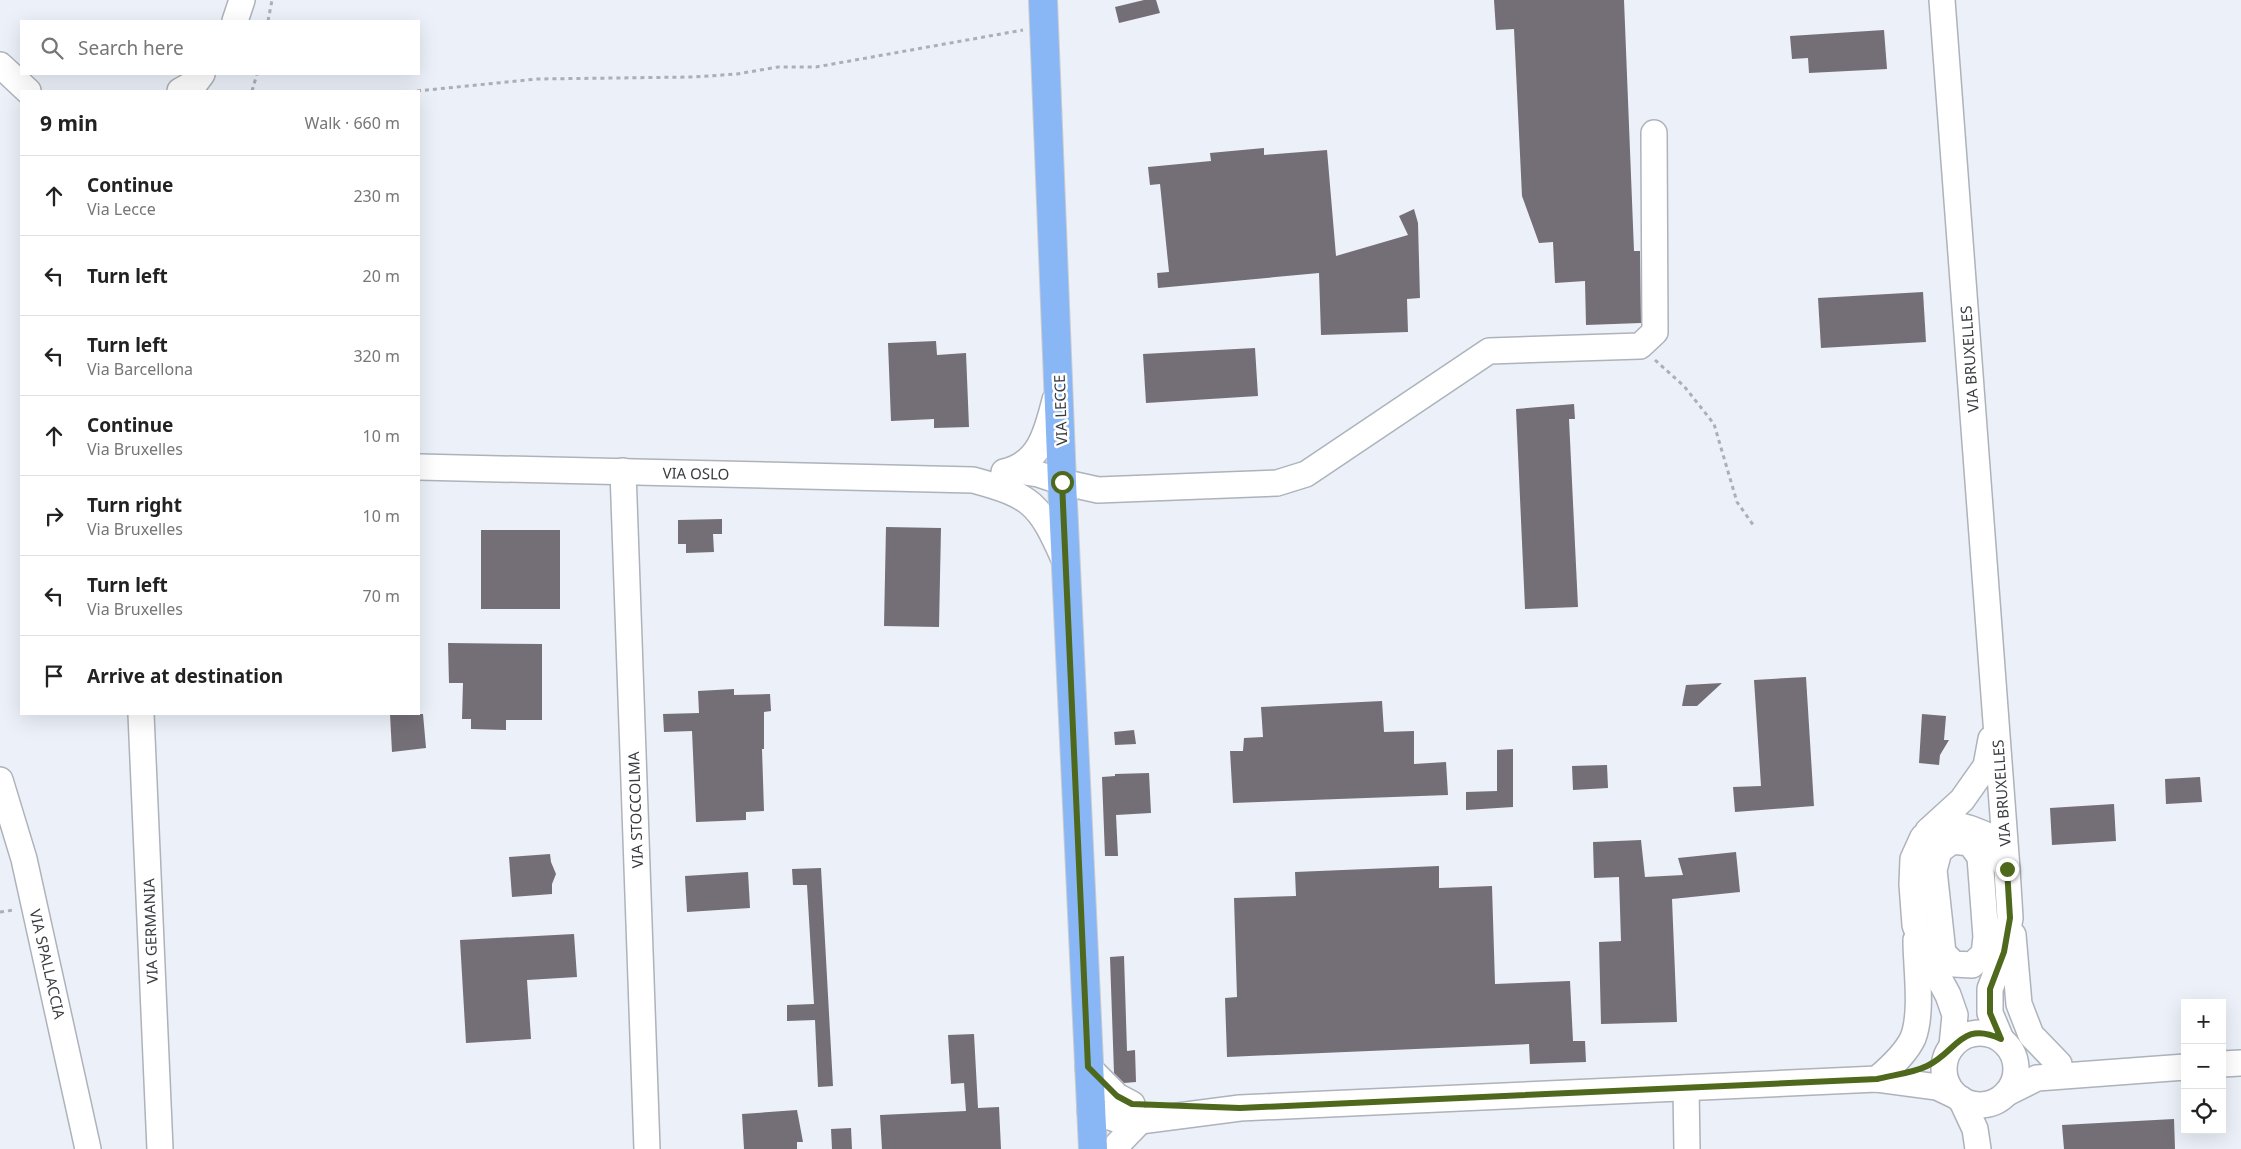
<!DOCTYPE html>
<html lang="en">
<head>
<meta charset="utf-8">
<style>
	:root { --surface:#fff; --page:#f6f6f6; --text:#222; --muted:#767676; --line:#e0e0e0 }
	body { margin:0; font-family:"Noto Sans",sans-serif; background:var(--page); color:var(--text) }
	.controls { position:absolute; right:15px; bottom:15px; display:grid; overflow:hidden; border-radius:0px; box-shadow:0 5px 20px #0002 }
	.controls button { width:45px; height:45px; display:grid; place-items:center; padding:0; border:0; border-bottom:1px solid var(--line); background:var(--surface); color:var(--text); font:25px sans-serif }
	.stop { position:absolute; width:15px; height:15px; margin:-11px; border:4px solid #4e691b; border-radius:50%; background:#fff }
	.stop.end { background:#4e691b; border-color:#fff; box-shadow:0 1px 5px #0008 }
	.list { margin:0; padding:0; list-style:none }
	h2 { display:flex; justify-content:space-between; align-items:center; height:65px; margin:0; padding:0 20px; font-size:21px }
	h2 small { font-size:16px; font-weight:400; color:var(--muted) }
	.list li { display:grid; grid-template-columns:32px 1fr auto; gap:15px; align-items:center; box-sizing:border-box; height:80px; padding:0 20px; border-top:1px solid var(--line) }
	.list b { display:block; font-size:19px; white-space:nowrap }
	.list p { margin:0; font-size:16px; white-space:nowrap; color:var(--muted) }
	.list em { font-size:16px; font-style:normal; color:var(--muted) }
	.icon { flex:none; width:28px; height:28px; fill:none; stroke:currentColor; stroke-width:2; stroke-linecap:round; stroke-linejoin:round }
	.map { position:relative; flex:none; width:2241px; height:1149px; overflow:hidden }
	.search { position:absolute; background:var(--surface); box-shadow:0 5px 20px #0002; left:20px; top:20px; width:400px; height:55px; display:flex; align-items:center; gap:12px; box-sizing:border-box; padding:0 18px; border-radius:0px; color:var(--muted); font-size:19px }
	.panel { position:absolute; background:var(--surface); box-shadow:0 5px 20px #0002; left:20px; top:90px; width:400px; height:625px; border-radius:0px }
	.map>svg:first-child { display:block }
	.building { fill:#746e76 }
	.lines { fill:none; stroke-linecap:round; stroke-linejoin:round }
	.minor-casing { stroke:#aeb2bb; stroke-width:28 }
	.major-casing { stroke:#cccccd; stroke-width:30 }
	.path { stroke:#abafb6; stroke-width:3; stroke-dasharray:4 4; stroke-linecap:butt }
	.minor { stroke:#fff; stroke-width:25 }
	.major { stroke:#89b6f5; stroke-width:28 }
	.route { stroke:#4e691b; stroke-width:6 }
	.labels { text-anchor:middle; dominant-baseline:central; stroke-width:5; stroke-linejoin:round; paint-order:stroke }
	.street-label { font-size:15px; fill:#3a3c40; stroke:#fff }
</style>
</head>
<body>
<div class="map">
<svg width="2241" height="1149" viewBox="0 0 2241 1149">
	<rect width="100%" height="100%" fill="#ebf0f9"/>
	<g class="building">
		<path d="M1144 0H1156L1160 13 1119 23 1115 7Z"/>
		<path d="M1494 0H1624L1634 251H1640L1641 323 1586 325 1585 281 1555 283 1553 242 1539 243 1522 196 1514 29 1496 30Z"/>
		<path d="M1884 30 1887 69 1809 73 1808 58 1792 59 1790 36Z"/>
		<path d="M1264 148V155L1327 150 1336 256 1408 235 1399 216 1414 209 1418 223 1420 298 1407 299 1408 332 1321 335 1319 273 1158 288 1157 273 1169 272 1160 184 1150 185 1148 167 1211 161 1210 153Z"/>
		<path d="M1923 292 1926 342 1821 348 1818 298Z"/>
		<path d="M936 341 937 355 966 353 969 427 934 428V419L891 421 888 343Z"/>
		<path d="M1255 348 1258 396 1146 403 1143 354Z"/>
		<path d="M1574 404 1575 419H1569L1578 607 1525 609 1516 409Z"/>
		<path d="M722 519V534H713L714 552 686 553V544H678V520Z"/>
		<path d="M886 527 941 528 939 627 884 626Z"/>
		<rect x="481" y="530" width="79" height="79"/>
		<path d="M448 643 542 644V720H506V730L471 729V719H462L463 683H449Z"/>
		<path d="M1806 677 1814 806 1735 812 1733 787 1761 786 1754 680Z"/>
		<path d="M1722 683 1697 706H1682L1686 685Z"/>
		<path d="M734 689V695L770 694 771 711 764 712V749H762L764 811 746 812V820L696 822 692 731 664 732 663 714 699 713 698 691Z"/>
		<path d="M1382 701 1384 732 1414 731V764L1446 762 1448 795 1233 803 1230 751H1243L1244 738 1263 737 1261 707Z"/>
		<path d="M390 714H423L426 748 392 752Z"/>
		<path d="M1922 714 1946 716 1944 740H1949L1940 755 1939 765 1919 763Z"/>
		<path d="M1134 730 1136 744 1115 745 1114 732Z"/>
		<path d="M1513 749V807L1466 810V792L1497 791V750Z"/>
		<path d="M1607 765 1608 788 1573 790 1572 766Z"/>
		<path d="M1149 773 1151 813 1116 815 1118 856H1105L1102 777 1115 776V774Z"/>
		<path d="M2200 777 2202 802 2166 804 2165 779Z"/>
		<path d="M2114 804 2116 841 2052 845 2050 808Z"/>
		<path d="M1641 840 1645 877 1683 875 1678 858 1736 852 1740 892 1672 899 1677 1022 1601 1024 1599 942 1621 941 1619 877 1594 878 1593 842Z"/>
		<path d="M550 854 551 862 556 874 552 884V894L512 897 509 857Z"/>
		<path d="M1439 866V888L1492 886 1495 984 1570 981 1573 1041H1585L1586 1062 1530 1064 1529 1044 1227 1057 1225 998 1237 997 1234 898 1296 896 1295 872Z"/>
		<path d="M821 868 833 1086 818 1087 815 1020 787 1021V1005L814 1004 807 885H793L792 869Z"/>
		<path d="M748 872 750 908 687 912 685 876Z"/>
		<path d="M574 934 577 977 527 980 531 1039 466 1043 460 940Z"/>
		<path d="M1124 956 1127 1051 1135 1050 1136 1082 1124 1083 1114 1073 1110 957Z"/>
		<path d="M974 1034 978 1108 999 1107 1001 1149H882L880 1115 966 1111 964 1083 951 1084 948 1035Z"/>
		<path d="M797 1110 803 1142H797V1149H744L742 1114Z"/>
		<path d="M2174 1119 2175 1149H2064L2062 1125Z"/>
		<path d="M851 1128 852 1149H832L831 1129Z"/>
	</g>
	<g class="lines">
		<defs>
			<g id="minor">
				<path d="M1942 0 2007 869"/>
				<path d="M235 21 242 0"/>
				<path d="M0 65 28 91"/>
				<path d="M180 91 196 82 202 74"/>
				<path d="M419 467 973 480C1032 496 1039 503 1064 559"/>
				<path d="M1012 470 1038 474 1062 482 1098 490 1277 483 1306 474 1489 351 1640 346 1655 332 1654 133"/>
				<path d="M623 471 647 1149"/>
				<path d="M1004 472C1040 464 1047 431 1055 400"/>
				<path d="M141 714 160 1149"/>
				<path d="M0 780 24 859 88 1149"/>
				<path d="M1928 831 1962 800 1986 766 1991 739"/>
				<path d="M1952 841 1970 843 1980 857 1986 937 1984 954 1972 965 1954 964 1943 953 1934 870 1939 851Z"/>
				<path d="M2013 935 2019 1004 2031 1035 2059 1064"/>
				<circle cx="1980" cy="1069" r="36"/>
				<path d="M1952 1046 1955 1015 1948 995 1927 956 1915 925 1912 884 1913 859 1923 837C1955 821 1958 823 1991 837L2007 869 2010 918 2004 952 1990 989V1013L2001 1039"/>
				<path d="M2222 1064 2241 1063"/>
				<path d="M1088 1067 1117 1096 1132 1104"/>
				<path d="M1877 1079C1890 1068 1906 1053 1913 1038 1923 1012 1916 968 1916 940"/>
				<path d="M1686 1088 1687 1149"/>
				<path d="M2007 1093 2037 1078 2185 1067"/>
				<path d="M1961 1099 1975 1129 1978 1149"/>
				<path d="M1090 1110 1121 1121H1140L1240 1108 1877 1079 1937 1087 1956 1096"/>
				<path d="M1116 1149 1118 1144 1140 1121"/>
			</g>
			<path id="major" d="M1043 0 1062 482 1093 1149"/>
		</defs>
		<use href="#minor" class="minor-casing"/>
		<use href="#major" class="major-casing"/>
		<g class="path">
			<path d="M268 21 272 0"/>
			<path d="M252 91 257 74"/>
			<path d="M417 91 537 79 693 77 737 74 778 67H816L1023 30"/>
			<path d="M1655 360 1684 386 1714 424 1737 502 1754 526"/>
			<path d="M0 912 14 910"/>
		</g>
		<use href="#minor" class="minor"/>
		<use href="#major" class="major"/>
	</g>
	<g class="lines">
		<path class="route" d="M1062 482 1088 1067 1117 1096 1132 1104 1240 1108 1877 1079C1893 1075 1913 1073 1927 1066 1957 1052 1961 1020 2001 1039L1990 1013V989L2004 952 2010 918 2007 869"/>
	</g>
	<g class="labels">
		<g class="street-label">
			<text transform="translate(1969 359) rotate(-94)">VIA BRUXELLES</text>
			<text transform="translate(1060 410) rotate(-92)">VIA LECCE</text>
			<text transform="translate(696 473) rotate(1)">VIA OSLO</text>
			<text transform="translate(2001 793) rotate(-94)">VIA BRUXELLES</text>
			<text transform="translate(635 810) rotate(-92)">VIA STOCCOLMA</text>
			<text transform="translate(150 931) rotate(-92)">VIA GERMANIA</text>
			<text transform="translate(48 964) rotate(77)">VIA SPALLACCIA</text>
		</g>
	</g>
</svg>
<div class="controls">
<button>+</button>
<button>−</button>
<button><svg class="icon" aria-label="locate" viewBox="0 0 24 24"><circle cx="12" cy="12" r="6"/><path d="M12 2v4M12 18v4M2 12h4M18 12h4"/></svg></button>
</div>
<div class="stop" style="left:1062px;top:482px"></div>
<div class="stop end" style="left:2007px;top:869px"></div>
<div class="search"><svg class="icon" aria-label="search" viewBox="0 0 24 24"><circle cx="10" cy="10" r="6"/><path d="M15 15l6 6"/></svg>Search here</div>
<section class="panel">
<h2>9 min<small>Walk · 660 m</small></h2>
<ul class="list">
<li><svg class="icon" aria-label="ahead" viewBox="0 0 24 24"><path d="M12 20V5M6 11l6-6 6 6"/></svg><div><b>Continue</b><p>Via Lecce</p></div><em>230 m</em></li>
<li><svg class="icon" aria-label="left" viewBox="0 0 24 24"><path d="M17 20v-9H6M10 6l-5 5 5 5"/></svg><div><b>Turn left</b></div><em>20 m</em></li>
<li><svg class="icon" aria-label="left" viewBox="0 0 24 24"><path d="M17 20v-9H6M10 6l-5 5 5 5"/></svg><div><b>Turn left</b><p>Via Barcellona</p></div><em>320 m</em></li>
<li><svg class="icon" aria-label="ahead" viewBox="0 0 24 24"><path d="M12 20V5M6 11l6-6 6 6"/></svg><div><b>Continue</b><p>Via Bruxelles</p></div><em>10 m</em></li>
<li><svg class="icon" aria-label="right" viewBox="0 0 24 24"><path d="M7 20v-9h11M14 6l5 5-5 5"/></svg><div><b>Turn right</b><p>Via Bruxelles</p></div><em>10 m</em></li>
<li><svg class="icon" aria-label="left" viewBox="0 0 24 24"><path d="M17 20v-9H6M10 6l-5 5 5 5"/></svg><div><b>Turn left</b><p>Via Bruxelles</p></div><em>70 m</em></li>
<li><svg class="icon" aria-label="arrive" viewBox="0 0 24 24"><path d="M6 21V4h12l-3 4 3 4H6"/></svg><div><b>Arrive at destination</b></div></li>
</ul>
</section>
</div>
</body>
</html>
